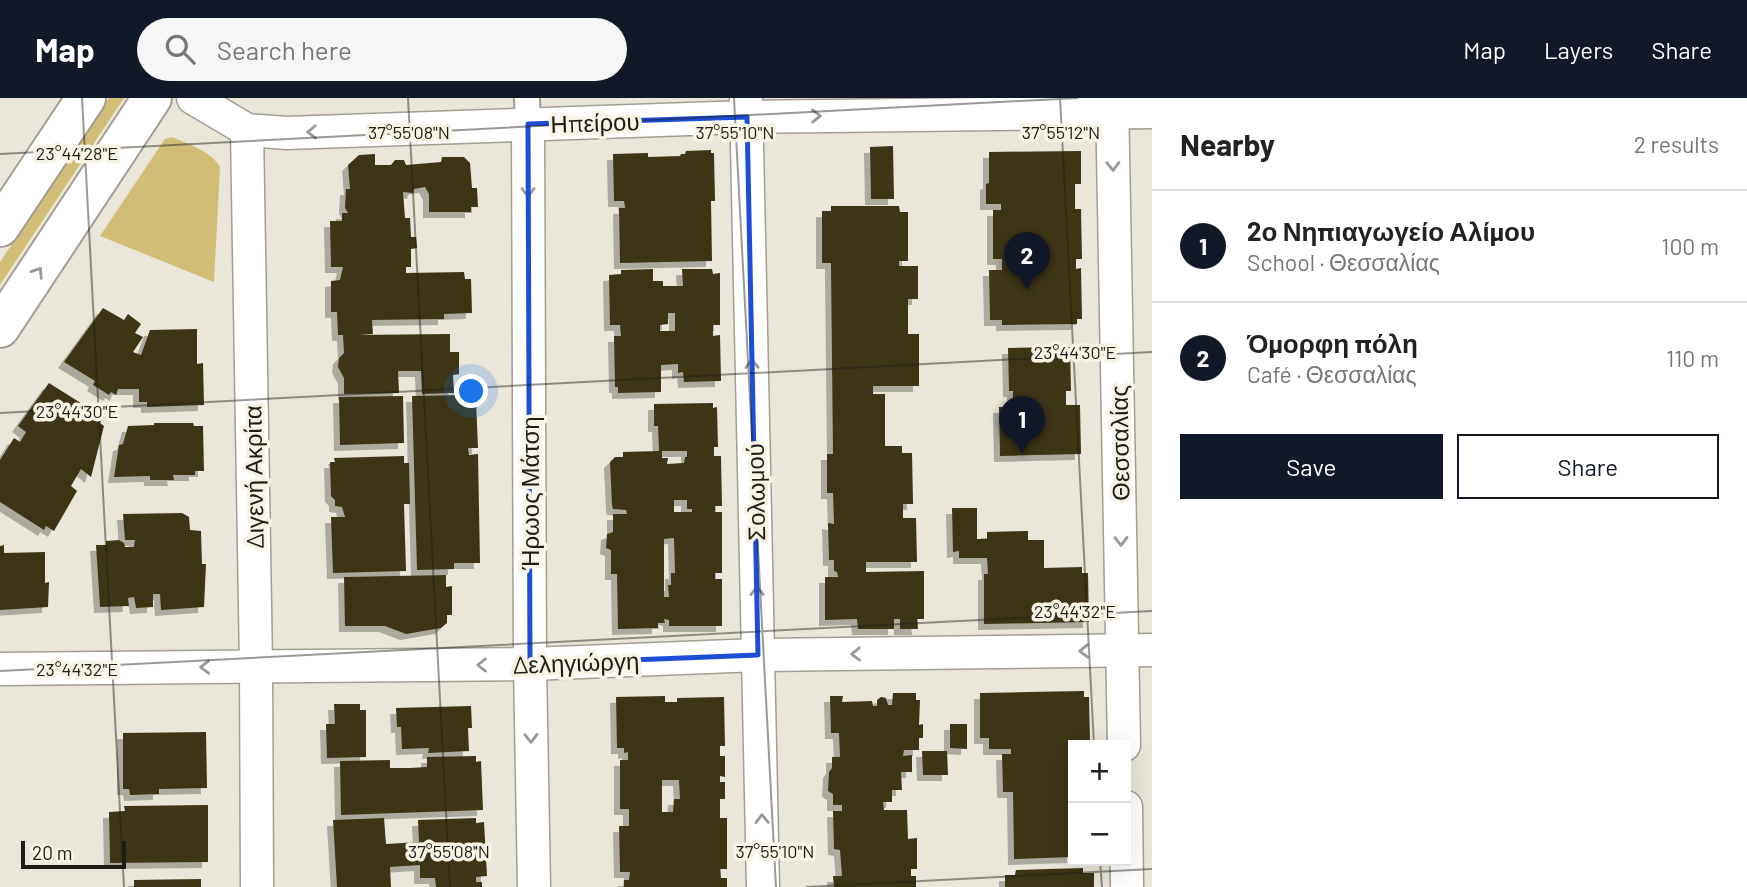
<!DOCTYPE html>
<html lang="en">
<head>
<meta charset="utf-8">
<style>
	:root { --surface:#fff; --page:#f6f6f6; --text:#222; --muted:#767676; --line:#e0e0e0; --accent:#111827 }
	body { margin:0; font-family:Barlow,sans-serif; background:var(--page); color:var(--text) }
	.controls { position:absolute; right:21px; bottom:21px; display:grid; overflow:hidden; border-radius:0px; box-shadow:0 7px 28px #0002 }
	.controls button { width:63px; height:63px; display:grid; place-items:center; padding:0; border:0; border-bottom:2px solid var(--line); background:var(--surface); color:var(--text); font:35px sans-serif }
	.scale { position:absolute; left:21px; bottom:18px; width:105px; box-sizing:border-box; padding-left:7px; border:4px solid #1d1c17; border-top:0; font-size:19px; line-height:24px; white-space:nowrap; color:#1d1c17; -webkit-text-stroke:5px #f7f4e6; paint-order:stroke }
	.you { position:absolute; left:472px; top:294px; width:24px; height:24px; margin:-18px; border:5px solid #fff; border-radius:50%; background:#1a73e8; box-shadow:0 0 0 10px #1a73e833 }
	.badge { display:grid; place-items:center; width:46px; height:46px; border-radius:50%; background:var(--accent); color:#fff; font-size:23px; font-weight:700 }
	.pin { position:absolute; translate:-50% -58px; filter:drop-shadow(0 2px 4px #0008) }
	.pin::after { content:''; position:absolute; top:37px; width:24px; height:21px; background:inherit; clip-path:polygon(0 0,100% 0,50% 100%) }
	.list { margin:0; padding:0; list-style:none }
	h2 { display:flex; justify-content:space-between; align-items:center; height:91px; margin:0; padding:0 28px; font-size:30px }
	h2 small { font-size:23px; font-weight:400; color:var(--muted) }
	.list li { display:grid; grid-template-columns:46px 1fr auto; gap:21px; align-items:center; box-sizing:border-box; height:112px; padding:0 28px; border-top:2px solid var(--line) }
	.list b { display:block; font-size:26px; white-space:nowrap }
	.list p { margin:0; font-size:23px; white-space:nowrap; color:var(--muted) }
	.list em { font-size:23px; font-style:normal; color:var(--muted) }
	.actions { display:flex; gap:14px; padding:21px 28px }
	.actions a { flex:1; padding:16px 0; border:2px solid var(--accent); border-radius:0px; text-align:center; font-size:24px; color:var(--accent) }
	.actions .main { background:var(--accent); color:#fff }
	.icon { flex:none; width:38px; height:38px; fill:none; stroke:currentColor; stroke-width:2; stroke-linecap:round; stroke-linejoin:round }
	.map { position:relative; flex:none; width:1152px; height:789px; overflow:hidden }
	header { display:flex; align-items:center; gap:42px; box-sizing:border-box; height:98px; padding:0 35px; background:var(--accent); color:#fff }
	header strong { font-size:33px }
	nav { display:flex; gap:38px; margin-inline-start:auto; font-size:24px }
	.search { width:490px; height:63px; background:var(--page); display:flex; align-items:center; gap:18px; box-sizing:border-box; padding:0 24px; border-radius:38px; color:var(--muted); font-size:26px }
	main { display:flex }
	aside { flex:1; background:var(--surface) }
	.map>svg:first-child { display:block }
	.green { fill:#d1be76 }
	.building { fill:#3d3515; fill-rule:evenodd; filter:url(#shadow) }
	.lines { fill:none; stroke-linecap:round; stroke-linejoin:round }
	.pedestrian-casing { stroke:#a29e92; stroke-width:28 }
	.minor-casing { stroke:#a29e92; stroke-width:35 }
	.tertiary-casing { stroke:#a29e92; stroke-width:42 }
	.pedestrian { stroke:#fff; stroke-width:24 }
	.minor { stroke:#fff; stroke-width:32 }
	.tertiary { stroke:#fff; stroke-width:38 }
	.oneway { stroke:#999997 }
	.marked { fill:none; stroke:#1d4ed8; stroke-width:5; stroke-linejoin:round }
	.ticks { fill:none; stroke:#1d1c17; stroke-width:2; stroke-opacity:0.45 }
	.labels { text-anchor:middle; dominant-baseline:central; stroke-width:7; stroke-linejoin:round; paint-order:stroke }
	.street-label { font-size:24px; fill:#1d1c17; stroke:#f7f4e6 }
	.ticks-label { font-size:18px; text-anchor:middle; fill:#1d1c17; stroke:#f7f4e6; stroke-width:7; stroke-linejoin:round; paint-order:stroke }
</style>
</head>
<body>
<header>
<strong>Map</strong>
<div class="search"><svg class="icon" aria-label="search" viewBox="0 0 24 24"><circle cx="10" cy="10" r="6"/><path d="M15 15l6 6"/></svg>Search here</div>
<nav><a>Map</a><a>Layers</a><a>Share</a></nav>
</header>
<main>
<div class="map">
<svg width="1152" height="789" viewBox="0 0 1152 789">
	<defs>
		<filter id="shadow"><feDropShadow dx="-6" dy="6" stdDeviation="0" flood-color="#0004"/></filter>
	</defs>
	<rect width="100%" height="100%" fill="#eae6d9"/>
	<g class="green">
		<path d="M109 0H124L0 187V164Z"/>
		<path d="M172 39C188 46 211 53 220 69L214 184 100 138 165 41Z"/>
	</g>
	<g class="building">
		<path d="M893 48 894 101H871L870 49Z"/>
		<path d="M711 52V55H714L715 103H711L712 163 620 165 619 110H625L624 103H614L613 56 648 55V59L680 58 681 56H685L686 53Z"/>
		<path d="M1081 53V86H1075V111H1081L1082 161H1076V171L1081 170 1082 221H1077V226L1002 227V222H990L989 172H1002V161H993V112H1001V106H986V86L989 85V54Z"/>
		<path d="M375 56V67H391L395 62H404L406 67 441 64 442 59H464L470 65 472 90H477L478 109H471V114H429V96L425 89 414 91 413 95 403 94 405 120H410L411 139H416L417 150 411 151V169H406V175L464 174 465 181H471L472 215 444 216V221L372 222 373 236 357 237 450 236V254H459V276L453 277 454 295 422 296 421 273H398L399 295 344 296V280L338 269 339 260 344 255 343 237H338L337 214H331V183L340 182 343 169H331L330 123H342V115H348L345 110 346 91H350L348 67 359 57Z"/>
		<path d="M831 108H899L900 114H908V163H899V168H918V201H908V236H919V288H873V296H885V348H902V355H912L913 406H903V420H916L917 464H866V474L924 473V521H917L918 531H900V521H894V531H858L857 521 825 522V479H838L837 474 834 473V462H829L828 425 834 426 833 395H827V356H833L831 169V165H822V113H831Z"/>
		<path d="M653 171V183H663V188H683L682 171H712L713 176 720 175V227H713V238L720 237 721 283 684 284 683 274 678 275V266L661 267V294L618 295V289H615L614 238H621L620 227H610L609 177 621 176V172ZM668 215H675V233H660V227L668 226Z"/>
		<path d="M103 210 124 222 128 216 141 226 135 235 143 239 133 254 141 257 150 232 197 231V266L203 265 204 307 147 309V304H139V291H118L116 297 111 294 109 297 93 287 95 283 64 264Z"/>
		<path d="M1070 249 1071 293H1066V307H1080L1081 356 1000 358 999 309H1013V293H1009L1008 250Z"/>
		<path d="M49 285 103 319 100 325 104 328 91 379 81 371 71 388 77 393 54 433 46 428 44 432 0 404V362L14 340 20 344 26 334 18 328Z"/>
		<path d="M463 297 465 302H476L478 350H468L469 357 478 356 480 465H454V471L417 472 412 298Z"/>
		<path d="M403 298 404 345 340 347 339 299Z"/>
		<path d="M713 305V310L717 309 718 349H714V358H721L722 408H715V414H722V475H715V481H722V528H669V522L664 521 665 525H658V530L618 531 617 476H611V452L606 450 607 436 613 434V416H627L626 412 613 411 612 407 610 364 615 359H623V354L659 353 658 328H654V306ZM662 353H687V359H685L684 365 667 366 668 360H662ZM674 402H687V411H692V414H674ZM674 440 675 475H671V487H668L669 499H664V441Z"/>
		<path d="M154 325H193L194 328H203L204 373H195V377H173L174 382H150V378L114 379 119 347 123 346 128 328 154 327Z"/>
		<path d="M404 358V365H409L410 406H404L406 473 333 475 331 419H345L342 409 335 408V402L331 398 330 364H335L334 360Z"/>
		<path d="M952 410H977V441H987V434L1028 433V442H1044V470L1082 469V475H1088L1089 524 984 526V476H988L987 460H959V453L953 454Z"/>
		<path d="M182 415 189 419 190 432 201 433 202 466H206L204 509 161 512 160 496H153V509L136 510 134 499 128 500 129 508 100 509 96 447H106V443L119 442 124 445 125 449H134L135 442H125L123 416Z"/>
		<path d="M4 447V455L45 454V485L49 484 48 509 0 512V448Z"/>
		<path d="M446 477V489L452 488V517H447V525L441 530 406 536 385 528H345L344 479Z"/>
		<path d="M1084 593V599H1089L1090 645 1071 649V654H1073V759L1014 761 1013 694H1003L1002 656H1011V651H989V640H980V595Z"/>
		<path d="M893 595H916V602H920L919 627 923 626V640H919V652H904L903 658 912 657V674H901L902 692H892V704H883L884 712H907L908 741 917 740V771H911V778H916V789H834L833 778H842L840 752 834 751 833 713H842V707H833V696L828 693 829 674 832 670V659H840L839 635H831L830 598H843L842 604 872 603 873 608H877V602L881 599 886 600 888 607H892Z"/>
		<path d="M665 598V604H677V600L724 599 725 648H720V658H725V679L720 678V684H725V701H720V720H727V771H720L721 780H727V789H624V782H629L630 774H620L619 728H629V711H620V662H628V654L624 655V650H617L616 599ZM662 682H679L680 701H674L673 714H662Z"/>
		<path d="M334 606H360V612H366V659L327 660 326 626H335Z"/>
		<path d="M471 608 472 630H468L469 653 428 655 429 650 402 651 401 629H397L396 610Z"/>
		<path d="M950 626H967V651L950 650Z"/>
		<path d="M206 634 207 690 159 691V696L130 697 129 691H123V635Z"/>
		<path d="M922 653H947L948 677H923Z"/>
		<path d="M476 658V664L481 663 483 712 341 717 340 663 390 662V670H410L427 669V659Z"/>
		<path d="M208 707V764L110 765 109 714 125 713 124 708Z"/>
		<path d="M384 720 386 746 419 744 418 722 476 720V725L484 724 487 778 476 779V784H482V789H436L435 780H420V767L390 769 391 789H337L333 722Z"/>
		<path d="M1083 770V775H1094V789H1005V777H1015L1016 772Z"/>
		<path d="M201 781V789H134V782Z"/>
	</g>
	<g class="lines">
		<defs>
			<path id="pedestrian" d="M527 0 528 26"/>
			<g id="minor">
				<path d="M193 0 247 32 256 568 257 789"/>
				<path d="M746 0 763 789"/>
				<path d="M1112 0 1124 647"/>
				<path d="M528 26 530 566 534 789"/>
				<path d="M247 32 287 35 747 19 1152 14"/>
				<path d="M0 571 530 566 758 557 1152 552"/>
				<path d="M1126 709 1127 789"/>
			</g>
			<g id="tertiary">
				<path d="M0 129 86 0"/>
				<path d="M0 230 152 0"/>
			</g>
		</defs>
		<use href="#pedestrian" class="pedestrian-casing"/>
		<use href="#minor" class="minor-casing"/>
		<use href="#tertiary" class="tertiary-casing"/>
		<use href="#pedestrian" class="pedestrian"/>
		<use href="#minor" class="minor"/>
		<use href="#tertiary" class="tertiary"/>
	</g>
	<defs><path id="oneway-chevron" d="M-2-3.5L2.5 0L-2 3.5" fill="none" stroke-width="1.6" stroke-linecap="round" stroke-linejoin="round" transform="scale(1.75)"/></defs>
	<g class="oneway">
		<use href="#oneway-chevron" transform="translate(816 18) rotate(-1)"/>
		<use href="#oneway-chevron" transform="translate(312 34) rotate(178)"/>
		<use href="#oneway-chevron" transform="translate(1113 68) rotate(89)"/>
		<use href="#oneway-chevron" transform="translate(528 94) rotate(90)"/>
		<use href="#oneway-chevron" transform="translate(38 174) rotate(-57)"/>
		<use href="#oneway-chevron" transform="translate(752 266) rotate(-91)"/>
		<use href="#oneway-chevron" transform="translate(1121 443) rotate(89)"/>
		<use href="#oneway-chevron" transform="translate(757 493) rotate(-91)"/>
		<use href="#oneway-chevron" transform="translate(1084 553) rotate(179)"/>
		<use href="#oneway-chevron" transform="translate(856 556) rotate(179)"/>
		<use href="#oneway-chevron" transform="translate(482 567) rotate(180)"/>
		<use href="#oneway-chevron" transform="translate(205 569) rotate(179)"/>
		<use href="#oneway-chevron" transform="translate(531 640) rotate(89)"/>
		<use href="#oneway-chevron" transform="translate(762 721) rotate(-91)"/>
	</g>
	<path class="marked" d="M747 19 758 557 530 566 528 26Z"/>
	<path class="ticks" d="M82 0 124 789M408 0 450 789M734 0 776 789M1060 0 1094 647M0 56 1078 0M0 315 1152 254M0 573 1152 513M1100 763 1102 789M806 789 1152 771"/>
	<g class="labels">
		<g class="street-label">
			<text transform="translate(595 24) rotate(-2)">Ηπείρου</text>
			<text transform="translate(1119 345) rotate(-91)">Θεσσαλίας</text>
			<text transform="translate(253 379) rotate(-91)">Διγενή Ακρίτα</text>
			<text transform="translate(755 394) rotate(-91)">Σολωμού</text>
			<text transform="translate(529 395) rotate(-90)">Ήρωος Μάτση</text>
			<text transform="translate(576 564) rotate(-2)">Δεληγιώργη</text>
		</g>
	</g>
	<g class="ticks-label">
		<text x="409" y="41">37°55'08"N</text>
		<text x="735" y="41">37°55'10"N</text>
		<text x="1061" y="41">37°55'12"N</text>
		<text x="77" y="62">23°44'28"E</text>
		<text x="1075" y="261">23°44'30"E</text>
		<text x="77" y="320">23°44'30"E</text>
		<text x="1075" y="520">23°44'32"E</text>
		<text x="77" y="578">23°44'32"E</text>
		<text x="449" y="760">37°55'08"N</text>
		<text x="775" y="760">37°55'10"N</text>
	</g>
</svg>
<div class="controls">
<button>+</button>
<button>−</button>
</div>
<div class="scale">20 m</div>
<div class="you"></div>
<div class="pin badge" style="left:1022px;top:356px">1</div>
<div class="pin badge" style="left:1027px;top:192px">2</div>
</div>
<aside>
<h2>Nearby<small>2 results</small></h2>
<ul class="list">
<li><span class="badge">1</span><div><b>2ο Νηπιαγωγείο Αλίμου</b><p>School · Θεσσαλίας</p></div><em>100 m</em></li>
<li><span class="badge">2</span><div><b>Όμορφη πόλη</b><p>Café · Θεσσαλίας</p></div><em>110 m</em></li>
</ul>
<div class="actions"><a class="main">Save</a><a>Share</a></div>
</aside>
</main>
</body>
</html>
